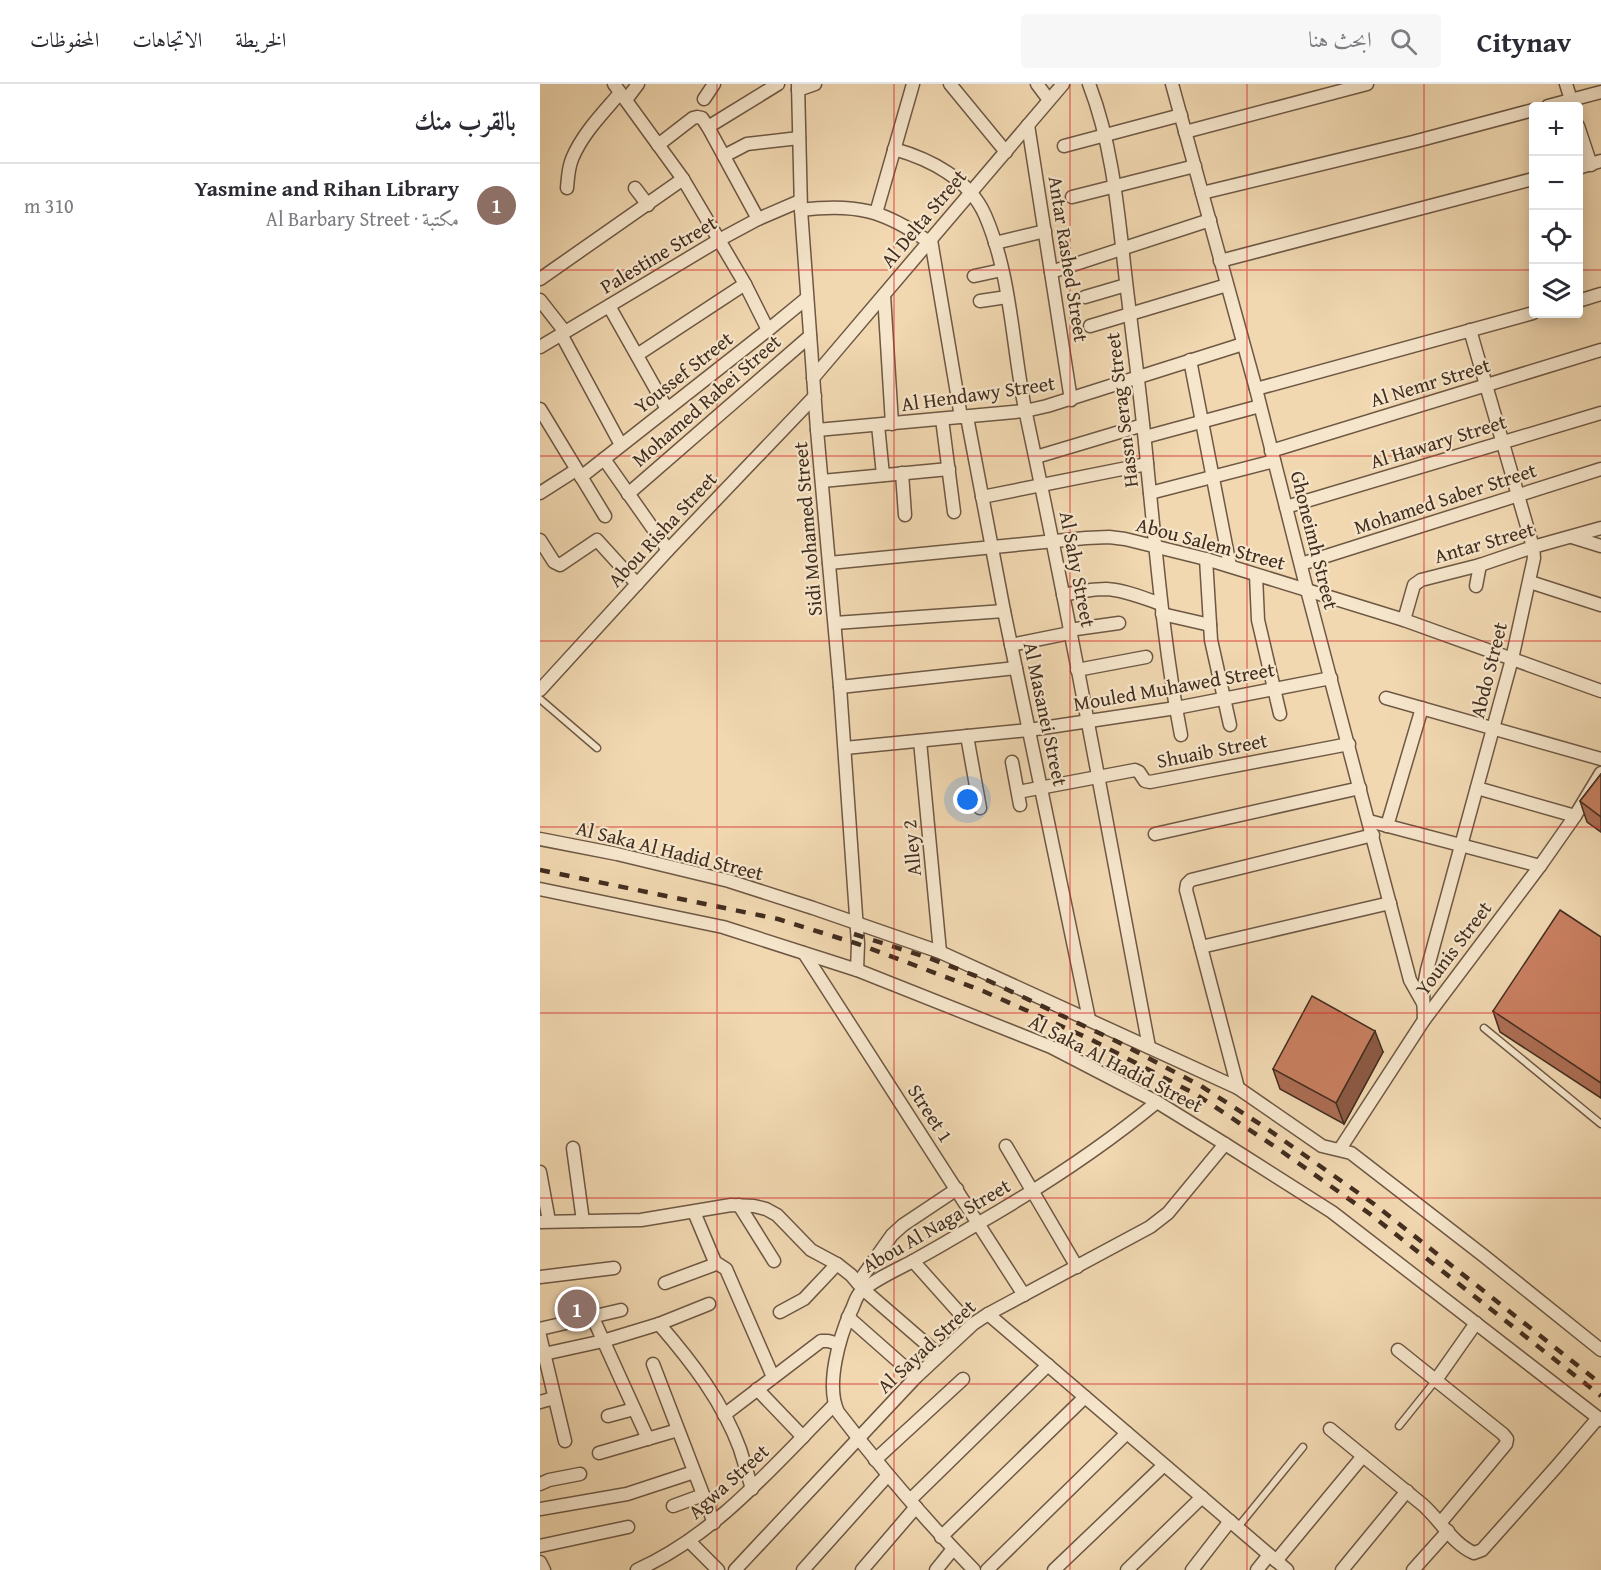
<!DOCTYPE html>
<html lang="ar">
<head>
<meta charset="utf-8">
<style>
	:root { --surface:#fff; --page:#f7f7f7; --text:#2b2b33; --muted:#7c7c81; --line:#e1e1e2; --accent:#111827 }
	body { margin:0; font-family:"Gentium Book Plus",Amiri,serif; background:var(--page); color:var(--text); direction:rtl }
	.controls { position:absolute; right:18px; top:18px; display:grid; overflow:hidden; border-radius:6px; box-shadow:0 3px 15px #0003 }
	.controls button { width:54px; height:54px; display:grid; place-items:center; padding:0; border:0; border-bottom:2px solid var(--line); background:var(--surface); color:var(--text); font:30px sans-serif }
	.you { position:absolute; left:428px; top:716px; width:21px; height:21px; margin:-15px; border:4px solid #fff; border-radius:50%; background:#1a73e8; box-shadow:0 0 0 9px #1a73e833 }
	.badge { display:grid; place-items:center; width:39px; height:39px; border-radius:50%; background:var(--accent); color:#fff; font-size:20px; font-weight:700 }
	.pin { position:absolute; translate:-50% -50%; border:3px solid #fff; box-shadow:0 2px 6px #0006 }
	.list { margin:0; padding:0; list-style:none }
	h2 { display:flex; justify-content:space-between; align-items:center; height:78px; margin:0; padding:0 24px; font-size:26px }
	h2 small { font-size:20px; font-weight:400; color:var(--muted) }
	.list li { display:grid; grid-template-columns:39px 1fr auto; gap:18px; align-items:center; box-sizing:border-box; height:84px; padding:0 24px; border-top:2px solid var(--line) }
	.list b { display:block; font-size:22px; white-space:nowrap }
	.list p { margin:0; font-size:20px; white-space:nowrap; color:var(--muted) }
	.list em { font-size:20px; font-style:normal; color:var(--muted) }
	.icon { flex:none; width:33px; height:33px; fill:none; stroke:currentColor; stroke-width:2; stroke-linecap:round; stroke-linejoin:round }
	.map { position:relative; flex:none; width:1061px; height:1486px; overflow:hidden; direction:ltr }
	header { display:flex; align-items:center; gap:36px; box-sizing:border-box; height:84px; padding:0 30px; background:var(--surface); border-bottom:2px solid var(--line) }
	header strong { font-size:28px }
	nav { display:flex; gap:33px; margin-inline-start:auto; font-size:21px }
	.search { width:420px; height:54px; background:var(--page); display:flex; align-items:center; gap:15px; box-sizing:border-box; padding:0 21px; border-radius:6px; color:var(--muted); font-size:22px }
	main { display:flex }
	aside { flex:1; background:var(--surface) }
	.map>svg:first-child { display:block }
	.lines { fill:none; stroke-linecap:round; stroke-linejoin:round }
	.lane-casing { stroke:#6e5844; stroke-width:9 }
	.street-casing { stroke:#6e5844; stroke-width:15 }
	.lane { stroke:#f6e6cc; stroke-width:6 }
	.street { stroke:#f6e6cc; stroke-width:12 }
	.rail { stroke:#422d1f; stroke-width:4.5; stroke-dasharray:10 10; stroke-linecap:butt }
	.wall { fill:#ac6d53; stroke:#422d1f; stroke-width:1.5 }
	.shaded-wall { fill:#8c5943; stroke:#422d1f; stroke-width:1.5 }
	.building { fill:#c87f60; stroke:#422d1f; stroke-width:1.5 }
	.grid { fill:none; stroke:#d62828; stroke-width:1.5; stroke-opacity:0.55 }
	.labels { text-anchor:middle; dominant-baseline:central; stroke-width:4.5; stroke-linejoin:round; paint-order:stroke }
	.street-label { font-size:20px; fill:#422d1f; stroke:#f6e6cc }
</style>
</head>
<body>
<header>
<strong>Citynav</strong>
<div class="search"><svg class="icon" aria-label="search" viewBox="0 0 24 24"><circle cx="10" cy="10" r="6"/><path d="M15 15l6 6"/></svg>ابحث هنا</div>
<nav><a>الخريطة</a><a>الاتجاهات</a><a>المحفوظات</a></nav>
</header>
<main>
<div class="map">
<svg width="1061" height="1486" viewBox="0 0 1061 1486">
	<rect width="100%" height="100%" fill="#f1d8b1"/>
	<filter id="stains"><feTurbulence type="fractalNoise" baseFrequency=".00333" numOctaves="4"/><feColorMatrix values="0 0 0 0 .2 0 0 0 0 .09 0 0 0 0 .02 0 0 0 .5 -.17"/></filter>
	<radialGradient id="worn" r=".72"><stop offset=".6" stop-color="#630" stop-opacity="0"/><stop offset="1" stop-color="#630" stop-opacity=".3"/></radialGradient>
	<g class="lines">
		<defs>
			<g id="lane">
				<path d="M0 615 57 664"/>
				<path d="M944 944 1061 1040"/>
				<path d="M859 1342 896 1296"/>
				<path d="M698 1443 763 1363"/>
			</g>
			<g id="street">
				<path d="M74 0 143 95 205 200 228 246"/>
				<path d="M258 0 261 126 277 346 300 603 318 860 317 886"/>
				<path d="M410 0 466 68"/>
				<path d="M497 0 509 16"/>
				<path d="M549 0C575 67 579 142 588 214 595 272 603 331 608 390 617 477 624 564 641 651"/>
				<path d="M632 0 716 305 767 506 870 896 883 919"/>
				<path d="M1026 0 1033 22"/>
				<path d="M258 6 275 0"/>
				<path d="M164 15 174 0"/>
				<path d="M86 16 98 0"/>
				<path d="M1008 22 1061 8"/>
				<path d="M488 41 531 316"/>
				<path d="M1038 42 1051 81"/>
				<path d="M168 43 238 0"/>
				<path d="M645 48 827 0"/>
				<path d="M118 61 153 34 157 33 162 34 168 43 218 135"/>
				<path d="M524 62 641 31"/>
				<path d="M354 65C390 75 429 95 445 131 472 193 472 264 486 330 531 540 569 752 609 963"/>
				<path d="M184 72 207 60 259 54"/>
				<path d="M1038 84 1061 77"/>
				<path d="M27 104C28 94 28 85 32 75 42 50 63 29 80 9"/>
				<path d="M95 104 108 121"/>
				<path d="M662 109 873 58 993 26"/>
				<path d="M532 113 655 82"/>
				<path d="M261 126C315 119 344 126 389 158"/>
				<path d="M336 129 373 0"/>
				<path d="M391 156 421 333"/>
				<path d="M455 159 505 147"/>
				<path d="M680 177 993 95"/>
				<path d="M511 188 670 136"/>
				<path d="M434 192 462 186"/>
				<path d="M0 195 143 95"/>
				<path d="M344 211 352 340"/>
				<path d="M545 213 586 201"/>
				<path d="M0 216 25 248"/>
				<path d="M440 217 467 213"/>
				<path d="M1038 217 1061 210"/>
				<path d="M69 222 127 325"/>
				<path d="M550 242 687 201"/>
				<path d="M21 250 81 361"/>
				<path d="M0 263 179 156 218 135 260 117"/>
				<path d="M97 271 205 200"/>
				<path d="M650 276 690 482"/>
				<path d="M273 294 523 0"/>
				<path d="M716 305 993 229"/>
				<path d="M0 325 65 432"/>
				<path d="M427 333 464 527 549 935"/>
				<path d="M402 335 414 428"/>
				<path d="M338 341 343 391"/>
				<path d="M277 346 485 327 507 322 703 260"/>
				<path d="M605 353 720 322"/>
				<path d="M731 367 1061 266"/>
				<path d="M496 373 603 341"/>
				<path d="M64 375 128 466"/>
				<path d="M362 389 365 431"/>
				<path d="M41 393 228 246 267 214"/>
				<path d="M282 397 409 385"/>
				<path d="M0 409 36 386"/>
				<path d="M610 409 734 377"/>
				<path d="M88 410 270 252"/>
				<path d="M442 413 607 380"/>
				<path d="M746 423 1061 329"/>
				<path d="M1032 453 1061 462"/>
				<path d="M0 456 14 478 20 481 57 456 97 500"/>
				<path d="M666 475 671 556 690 641"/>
				<path d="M289 479 546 454 569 453 585 455 666 475 864 536 1061 607"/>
				<path d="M761 480 1061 385"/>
				<path d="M716 491 718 536 740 630"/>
				<path d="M990 498 1061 521"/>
				<path d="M936 502 940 481"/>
				<path d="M523 511C537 508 551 505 566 505 585 506 603 514 621 520"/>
				<path d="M622 530 670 541"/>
				<path d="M864 536 874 501 881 496 940 481 993 463 1061 444"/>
				<path d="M295 539 464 527"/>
				<path d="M529 546 579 539"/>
				<path d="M471 561 530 549"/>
				<path d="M537 586 606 573"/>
				<path d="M300 603 476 584"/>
				<path d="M0 606 128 466 275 312"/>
				<path d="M846 614 1061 675"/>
				<path d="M427 652 440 724"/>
				<path d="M380 657 400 868"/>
				<path d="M305 664 489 646 636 624 791 594"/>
				<path d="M472 678 480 721"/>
				<path d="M937 704 1035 732"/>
				<path d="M478 708 595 686 599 688 605 697 610 698 809 660"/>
				<path d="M829 737 1000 782"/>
				<path d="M847 742 882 624"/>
				<path d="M615 750 820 704"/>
				<path d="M0 755 77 770 189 797 273 824 400 868 698 1004 782 1062 811 1069 944 1172 1061 1266"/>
				<path d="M0 805 183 843 317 886 511 963 617 1018 685 1060 792 1128 1061 1336"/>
				<path d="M661 863 850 819"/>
				<path d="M264 869 484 1211"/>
				<path d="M884 936 883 907 887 886 972 575 994 474 993 463 930 246"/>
				<path d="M698 1004 646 806 647 800 651 796 833 751"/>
				<path d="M466 1062 537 1183"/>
				<path d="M33 1064 43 1137"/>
				<path d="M800 1065 884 936 1000 782 1035 732 1061 689"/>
				<path d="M0 1088 9 1137"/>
				<path d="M199 1121 234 1177"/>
				<path d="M154 1128 175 1178 186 1185 233 1293"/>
				<path d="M0 1138 101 1136 191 1121 214 1122 226 1125 237 1131 271 1166 297 1180 311 1191 324 1206 399 1271"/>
				<path d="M373 1177 423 1233"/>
				<path d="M0 1193 74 1184"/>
				<path d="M125 1199 176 1180"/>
				<path d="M318 1199 352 1151 363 1141 417 1105"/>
				<path d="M240 1228 264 1215 297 1180"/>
				<path d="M448 1230 747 1486"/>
				<path d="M308 1233 376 1293"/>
				<path d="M53 1234 108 1355"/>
				<path d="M119 1240C151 1277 183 1318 200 1365 204 1378 208 1391 212 1405"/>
				<path d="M0 1245 81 1226"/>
				<path d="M0 1252 25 1357"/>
				<path d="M858 1266 963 1350 967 1355 966 1360 901 1438"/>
				<path d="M4 1270 63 1257 119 1240 169 1220"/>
				<path d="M113 1280 174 1439"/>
				<path d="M896 1296 936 1239"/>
				<path d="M217 1305 263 1353"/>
				<path d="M0 1318 14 1314"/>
				<path d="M184 1331 281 1257H288L299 1260"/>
				<path d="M68 1332 94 1325"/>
				<path d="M790 1345 883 1421C900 1436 913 1460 934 1469L942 1466 1017 1382 1058 1334"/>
				<path d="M59 1369 138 1346"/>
				<path d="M335 1376 423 1295"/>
				<path d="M0 1400 9 1396 40 1390"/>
				<path d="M370 1416 508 1281"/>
				<path d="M133 1422 163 1411"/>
				<path d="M0 1425 87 1410 154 1388"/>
				<path d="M401 1453 545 1313"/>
				<path d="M149 1457 178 1486"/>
				<path d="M0 1462 88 1443"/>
				<path d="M736 1477 823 1372"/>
				<path d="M0 1478 4 1486"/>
				<path d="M97 1486C177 1450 233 1382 294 1321"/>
				<path d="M195 1486 376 1293 433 1240 448 1230 610 1143 628 1129 685 1060"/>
				<path d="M263 1486 348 1391"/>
				<path d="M322 1486 376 1423"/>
				<path d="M396 1486 413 1465"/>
				<path d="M434 1486C385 1436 340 1383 298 1328 285 1301 300 1252 311 1227 314 1222 315 1215 319 1210 327 1199 360 1184 373 1177 393 1166 412 1155 432 1143 497 1106 559 1066 617 1018"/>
				<path d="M447 1486 587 1349"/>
				<path d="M514 1486 624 1381"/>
				<path d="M587 1486 662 1413"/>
				<path d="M652 1486 690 1437"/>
				<path d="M717 1486 729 1471"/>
				<path d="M802 1486 867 1407"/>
				<path d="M873 1486 908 1447"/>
			</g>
		</defs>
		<use href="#lane" class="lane-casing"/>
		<use href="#street" class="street-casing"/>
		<use href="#lane" class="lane"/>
		<use href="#street" class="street"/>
		<g class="rail">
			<path d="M0 786 238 835 318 860 443 907 550 955 657 1011 737 1064 830 1130 1061 1312"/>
			<path d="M314 850 389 874 449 897 578 958 661 1002 726 1044 834 1120 1061 1300"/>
		</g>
	</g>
	<g class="wall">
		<path d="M1061 690V748L1047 738 1040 717Z"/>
		<path d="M1061 853V1014L960 948 953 927Z"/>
		<path d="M843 968 804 1040 740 1005 733 985Z"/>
	</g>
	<path class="shaded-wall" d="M835 947 843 968 804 1040 796 1019Z"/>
	<g class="building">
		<path d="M1061 690V733L1040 717Z"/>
		<path d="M1020 826 1061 853V999L953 927Z"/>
		<path d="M772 912 835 947 796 1019 733 985Z"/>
	</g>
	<path class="grid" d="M177 0V1486M354 0V1486M530 0V1486M707 0V1486M884 0V1486M0 186H993M1038 186H1061M0 372H1061M0 557H1061M0 743H1061M0 929H1061M0 1114H1061M0 1300H1061"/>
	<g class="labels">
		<g class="street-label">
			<text transform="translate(383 134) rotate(-50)">Al Delta Street</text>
			<text transform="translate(118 170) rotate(-31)">Palestine Street</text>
			<text transform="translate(529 175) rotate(81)">Antar Rashed Street</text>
			<text transform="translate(143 288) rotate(-38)">Youssef Street</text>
			<text transform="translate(890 298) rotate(-17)">Al Nemr Street</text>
			<text transform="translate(438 309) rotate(-8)">Al Hendawy Street</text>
			<text transform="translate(166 316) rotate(-41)">Mohamed Rabei Street</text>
			<text transform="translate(581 326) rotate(-97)">Hassn Serag Street</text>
			<text transform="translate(898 357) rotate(-17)">Al Hawary Street</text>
			<text transform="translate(905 414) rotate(-18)">Mohamed Saber Street</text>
			<text transform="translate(122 445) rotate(-47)">Abou Risha Street</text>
			<text transform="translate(267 445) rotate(-95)">Sidi Mohamed Street</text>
			<text transform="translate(775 456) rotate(76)">Ghoneimh Street</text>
			<text transform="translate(944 458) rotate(-16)">Antar Street</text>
			<text transform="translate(671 459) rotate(15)">Abou Salem Street</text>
			<text transform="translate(538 485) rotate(79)">Al Sahy Street</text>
			<text transform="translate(948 586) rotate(-76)">Abdo Street</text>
			<text transform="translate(634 602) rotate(-10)">Mouled Muhawed Street</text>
			<text transform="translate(506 630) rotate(78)">Al Masanei Street</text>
			<text transform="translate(672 666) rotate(-11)">Shuaib Street</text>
			<text transform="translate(371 764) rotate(-95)">Alley 2</text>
			<text transform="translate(130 766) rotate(14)">Al Saka Al Hadid Street</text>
			<text transform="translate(913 864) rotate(-53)">Younis Street</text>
			<text transform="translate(576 979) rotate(27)">Al Saka Al Hadid Street</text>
			<text transform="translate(391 1029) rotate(57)">Street 1</text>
			<text transform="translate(396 1141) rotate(-30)">Abou Al Naga Street</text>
			<text transform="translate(386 1262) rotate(-43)">Al Sayad Street</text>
			<text transform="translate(188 1397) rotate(-42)">Agwa Street</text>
		</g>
	</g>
	<rect width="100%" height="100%" filter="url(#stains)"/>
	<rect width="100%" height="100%" fill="url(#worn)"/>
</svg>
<div class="controls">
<button>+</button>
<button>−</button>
<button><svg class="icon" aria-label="locate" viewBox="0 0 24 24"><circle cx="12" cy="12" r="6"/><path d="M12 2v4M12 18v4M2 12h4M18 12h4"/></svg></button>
<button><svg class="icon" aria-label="layers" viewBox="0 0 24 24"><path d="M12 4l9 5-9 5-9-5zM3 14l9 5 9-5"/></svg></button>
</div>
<div class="you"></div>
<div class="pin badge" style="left:37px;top:1225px;background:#8d6e63">1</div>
</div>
<aside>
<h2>بالقرب منك<small></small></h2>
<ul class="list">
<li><span class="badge" style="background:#8d6e63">1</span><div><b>Yasmine and Rihan Library</b><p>مكتبة · Al Barbary Street</p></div><em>310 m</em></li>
</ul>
</aside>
</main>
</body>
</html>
